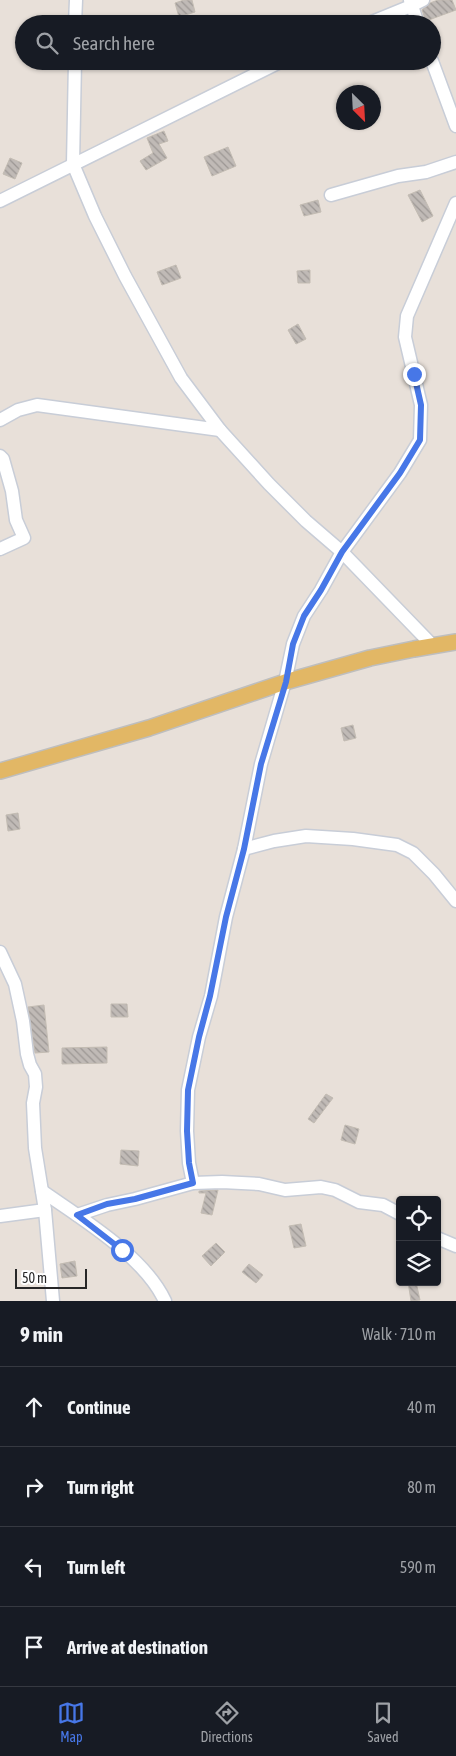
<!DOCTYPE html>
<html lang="en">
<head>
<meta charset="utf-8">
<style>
	:root { --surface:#171b24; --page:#242831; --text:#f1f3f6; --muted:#9ea1a6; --line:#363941; --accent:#4777e7 }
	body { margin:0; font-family:"Asap Condensed",sans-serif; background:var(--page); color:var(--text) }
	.controls { position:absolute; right:15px; bottom:15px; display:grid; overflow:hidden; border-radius:5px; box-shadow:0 1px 4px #0004 }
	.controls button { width:45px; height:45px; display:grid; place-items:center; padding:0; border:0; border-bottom:1px solid var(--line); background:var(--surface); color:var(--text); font:25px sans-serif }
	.compass { position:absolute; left:336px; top:85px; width:45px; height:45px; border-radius:50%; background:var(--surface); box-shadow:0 1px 4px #0004; rotate:156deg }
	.scale { position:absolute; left:15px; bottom:12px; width:72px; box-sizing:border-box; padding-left:5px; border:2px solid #272727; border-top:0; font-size:14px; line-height:18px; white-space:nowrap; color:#272727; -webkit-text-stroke:4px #fff; paint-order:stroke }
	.stop { position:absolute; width:15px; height:15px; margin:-11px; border:4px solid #4777e7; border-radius:50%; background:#fff }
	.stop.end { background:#4777e7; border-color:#fff; box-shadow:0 1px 5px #0008 }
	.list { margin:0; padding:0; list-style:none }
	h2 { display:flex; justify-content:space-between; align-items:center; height:65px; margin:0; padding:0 20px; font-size:21px }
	h2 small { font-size:16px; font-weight:400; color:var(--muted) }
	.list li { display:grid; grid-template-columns:32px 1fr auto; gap:15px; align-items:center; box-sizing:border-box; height:80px; padding:0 20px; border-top:1px solid var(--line) }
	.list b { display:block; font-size:19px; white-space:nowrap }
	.list em { font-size:16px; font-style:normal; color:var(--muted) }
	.icon { flex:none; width:28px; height:28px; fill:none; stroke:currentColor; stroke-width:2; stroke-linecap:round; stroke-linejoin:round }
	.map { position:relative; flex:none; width:456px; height:1301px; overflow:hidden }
	.search { position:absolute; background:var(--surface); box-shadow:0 1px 4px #0004; left:15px; right:15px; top:15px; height:55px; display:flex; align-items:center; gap:12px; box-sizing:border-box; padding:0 18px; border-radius:28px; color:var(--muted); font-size:19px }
	.sheet { height:385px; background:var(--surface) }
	nav { display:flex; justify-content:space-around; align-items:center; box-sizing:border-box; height:70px; border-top:1px solid var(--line); background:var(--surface); font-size:14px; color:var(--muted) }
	nav a { display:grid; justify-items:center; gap:2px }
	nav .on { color:var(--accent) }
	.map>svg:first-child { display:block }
	.building { fill:url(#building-back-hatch); stroke:#c3bcb3 }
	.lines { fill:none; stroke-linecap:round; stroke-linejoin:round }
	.minor-casing { stroke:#c8cdd7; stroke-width:15 }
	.major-casing { stroke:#bebebe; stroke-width:18 }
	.minor { stroke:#fff; stroke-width:12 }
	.major { stroke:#e2b765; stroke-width:15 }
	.route { stroke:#4777e7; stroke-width:6 }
</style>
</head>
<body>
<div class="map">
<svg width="456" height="1301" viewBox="0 0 456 1301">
	<defs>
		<pattern id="building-back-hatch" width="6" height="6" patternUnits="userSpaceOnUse" patternTransform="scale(1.25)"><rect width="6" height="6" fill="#c0bab6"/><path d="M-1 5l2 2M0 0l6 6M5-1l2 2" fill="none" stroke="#9c9794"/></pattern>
	</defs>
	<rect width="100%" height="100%" fill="#e8e0d9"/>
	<g class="building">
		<path d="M184 0H192L195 12 179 17 175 3Z"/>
		<path d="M438 0H452L456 10 426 21 422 10 430 3Z"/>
		<path d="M164 131 168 141 159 144 167 158 146 170 140 161 153 153 147 138Z"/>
		<path d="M228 147 236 166 212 176 204 157Z"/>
		<path d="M10 158 22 163 15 179 3 174Z"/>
		<path d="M420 190 433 216 422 222 408 195Z"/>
		<path d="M318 200 321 212 304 216 300 205Z"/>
		<path d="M176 265 181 278 162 285 157 272Z"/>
		<path d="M310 270V283H298L297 271Z"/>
		<path d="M298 324 306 339 296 344 288 330Z"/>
		<path d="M353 725 356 738 344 741 341 728Z"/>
		<path d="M18 813 20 829 8 831 6 815Z"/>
		<path d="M111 1004H127L128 1017H111Z"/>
		<path d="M44 1005 49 1052 35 1053 28 1007Z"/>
		<path d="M107 1047V1063L62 1064V1048Z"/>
		<path d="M326 1094 333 1098 314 1123 308 1119Z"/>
		<path d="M345 1125 359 1129 355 1144 341 1140Z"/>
		<path d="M121 1150 139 1151 138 1166 120 1164Z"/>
		<path d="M218 1190 212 1215 201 1213 206 1193H199V1191Z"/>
		<path d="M301 1224 306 1246 294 1248 289 1226Z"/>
		<path d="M216 1243 225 1252 211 1266 202 1256Z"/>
		<path d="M75 1261 77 1276 62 1278 60 1264Z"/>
		<path d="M249 1264 263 1275 256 1283 242 1272Z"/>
		<path d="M408 1282H416L420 1300 411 1301Z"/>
	</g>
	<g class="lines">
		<defs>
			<g id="minor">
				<path d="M410 0 418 24"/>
				<path d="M75 24 76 0"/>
				<path d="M367 24 411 6 423 0"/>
				<path d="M75 61 73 164 95 216 125 276 181 378 220 430 269 484 306 521 342 552 433 646"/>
				<path d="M432 61 456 126"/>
				<path d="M331 195 398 176 426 172 456 162"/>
				<path d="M0 201 282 61"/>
				<path d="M0 420 18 410 37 405 220 430"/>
				<path d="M0 456 3 459 12 491 16 520 24 538 0 549"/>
				<path d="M244 849 274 841 306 836 353 839 397 845 413 853 434 874 456 901"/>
				<path d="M0 952 15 984 23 1021 27 1054 30 1065 35 1074 36 1087 33 1103 35 1148 45 1210 53 1301"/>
				<path d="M193 1183 189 1163 187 1131 188 1090 199 1037 211 996 226 917 244 849 261 764 285 682 293 644 304 616 321 590 342 552 400 473 420 440 421 405 405 337 407 316 456 203"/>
				<path d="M42 1191C82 1219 144 1256 165 1301"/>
				<path d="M77 1215 107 1205 135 1199 193 1183 222 1182 259 1184 285 1190 321 1187 335 1190 359 1202 383 1205 400 1214"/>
				<path d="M0 1216 45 1210"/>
				<path d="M437 1238 456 1246"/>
			</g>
			<path id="major" d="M0 771 149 728 285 682 370 658 414 649 456 642"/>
		</defs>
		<use href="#minor" class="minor-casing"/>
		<use href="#major" class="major-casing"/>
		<use href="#minor" class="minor"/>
		<use href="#major" class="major"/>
	</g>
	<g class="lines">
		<path class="route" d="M122 1250 77 1215 107 1204 135 1199 193 1183 189 1163 187 1131 188 1090 199 1037 210 996 226 917 244 849 261 764 286 682 293 644 304 616 321 590 342 552 400 473 420 440 421 405 414 374"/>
	</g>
</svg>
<div class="controls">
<button><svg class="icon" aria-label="locate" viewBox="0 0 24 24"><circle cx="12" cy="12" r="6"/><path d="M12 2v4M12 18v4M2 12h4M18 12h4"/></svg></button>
<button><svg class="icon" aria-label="layers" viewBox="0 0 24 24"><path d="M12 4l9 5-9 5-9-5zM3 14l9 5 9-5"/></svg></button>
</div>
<svg class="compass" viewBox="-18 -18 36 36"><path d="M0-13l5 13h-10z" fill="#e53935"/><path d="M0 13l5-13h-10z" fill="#9ea1a6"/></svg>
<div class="scale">50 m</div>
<div class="stop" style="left:122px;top:1250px"></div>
<div class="stop end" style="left:414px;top:374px"></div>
<div class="search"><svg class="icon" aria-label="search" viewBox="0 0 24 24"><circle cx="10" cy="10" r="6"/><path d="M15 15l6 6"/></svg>Search here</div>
</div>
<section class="sheet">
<h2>9 min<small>Walk · 710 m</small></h2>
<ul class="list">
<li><svg class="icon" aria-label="ahead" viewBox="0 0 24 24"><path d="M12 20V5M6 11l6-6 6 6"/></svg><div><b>Continue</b></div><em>40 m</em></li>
<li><svg class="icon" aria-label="right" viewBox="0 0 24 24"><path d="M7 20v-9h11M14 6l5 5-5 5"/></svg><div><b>Turn right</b></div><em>80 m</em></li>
<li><svg class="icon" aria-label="left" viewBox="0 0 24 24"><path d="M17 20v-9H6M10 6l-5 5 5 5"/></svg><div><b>Turn left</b></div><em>590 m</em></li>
<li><svg class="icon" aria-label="arrive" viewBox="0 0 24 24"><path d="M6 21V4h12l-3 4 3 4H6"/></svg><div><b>Arrive at destination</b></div></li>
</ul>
</section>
<nav>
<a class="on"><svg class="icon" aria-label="map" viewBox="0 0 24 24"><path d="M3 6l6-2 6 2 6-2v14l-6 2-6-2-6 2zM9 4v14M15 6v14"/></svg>Map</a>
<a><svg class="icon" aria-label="directions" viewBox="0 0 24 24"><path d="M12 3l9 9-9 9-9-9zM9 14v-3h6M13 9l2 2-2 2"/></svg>Directions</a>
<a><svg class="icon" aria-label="saved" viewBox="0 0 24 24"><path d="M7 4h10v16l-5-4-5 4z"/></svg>Saved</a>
</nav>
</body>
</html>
